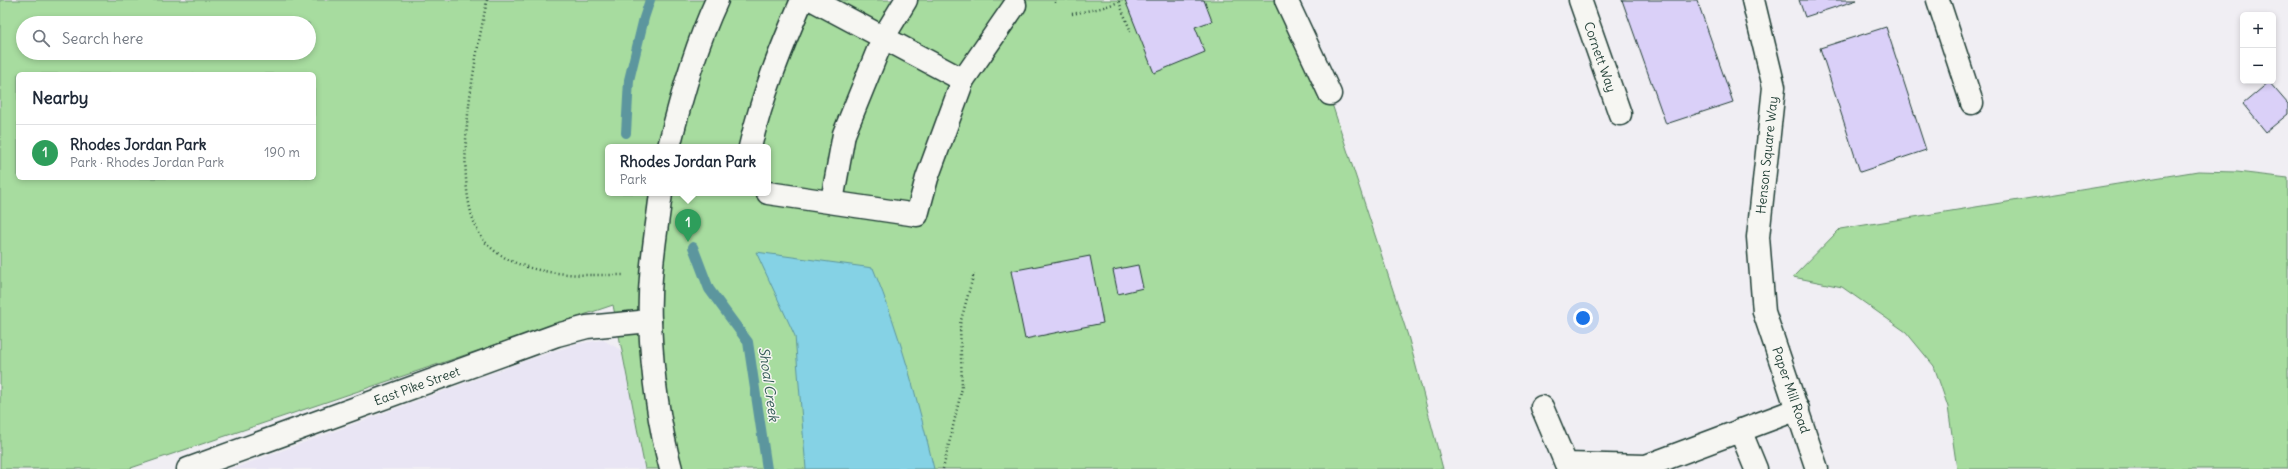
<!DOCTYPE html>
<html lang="en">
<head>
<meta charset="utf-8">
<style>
	:root { --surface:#fff; --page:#f6f6f7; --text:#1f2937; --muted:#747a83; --line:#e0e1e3; --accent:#0b8043 }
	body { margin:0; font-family:Delius,sans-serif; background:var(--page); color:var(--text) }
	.controls { position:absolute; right:12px; top:12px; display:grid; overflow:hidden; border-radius:6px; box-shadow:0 2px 6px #0003 }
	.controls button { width:36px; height:36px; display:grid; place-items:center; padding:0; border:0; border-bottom:1px solid var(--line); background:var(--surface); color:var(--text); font:20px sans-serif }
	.you { position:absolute; left:1583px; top:318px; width:14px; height:14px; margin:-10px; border:3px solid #fff; border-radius:50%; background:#1a73e8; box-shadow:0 0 0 6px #1a73e833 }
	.badge { display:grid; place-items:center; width:26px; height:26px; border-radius:50%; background:var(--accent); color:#fff; font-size:13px; font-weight:700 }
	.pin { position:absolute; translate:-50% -33px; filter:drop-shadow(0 1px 2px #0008) }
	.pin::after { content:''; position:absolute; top:21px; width:14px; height:12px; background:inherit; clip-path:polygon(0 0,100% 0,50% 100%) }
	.popup { position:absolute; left:605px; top:144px; width:166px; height:52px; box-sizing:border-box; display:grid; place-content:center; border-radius:6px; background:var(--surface); filter:drop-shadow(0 1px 3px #0005); font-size:13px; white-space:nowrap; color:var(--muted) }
	.popup b { font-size:15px; color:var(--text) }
	.popup::after { content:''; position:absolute; left:50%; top:100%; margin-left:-8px; border:8px solid transparent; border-top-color:var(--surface) }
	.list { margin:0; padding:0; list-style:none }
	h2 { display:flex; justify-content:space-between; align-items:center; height:52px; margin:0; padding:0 16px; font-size:17px }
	h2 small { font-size:13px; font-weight:400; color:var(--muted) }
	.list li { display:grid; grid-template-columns:26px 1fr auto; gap:12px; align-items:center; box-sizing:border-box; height:56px; padding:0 16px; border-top:1px solid var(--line) }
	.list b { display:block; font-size:15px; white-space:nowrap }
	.list p { margin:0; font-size:13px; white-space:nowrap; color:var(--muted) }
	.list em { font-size:13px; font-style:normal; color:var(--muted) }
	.icon { flex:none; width:22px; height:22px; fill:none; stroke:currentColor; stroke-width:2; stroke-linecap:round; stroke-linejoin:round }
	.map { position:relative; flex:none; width:2288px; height:469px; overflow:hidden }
	.search { position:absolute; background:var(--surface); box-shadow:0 2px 6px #0003; left:16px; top:16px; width:300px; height:44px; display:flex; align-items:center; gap:10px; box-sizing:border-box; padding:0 14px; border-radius:22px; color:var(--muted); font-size:15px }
	.panel { position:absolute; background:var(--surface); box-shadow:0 2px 6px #0003; left:16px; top:72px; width:300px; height:108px; border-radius:6px }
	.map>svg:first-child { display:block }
	.built { fill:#e9e5f4 }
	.green { fill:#a7dc9f; stroke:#638c6a; fill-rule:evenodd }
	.water { fill:#85d2e5; stroke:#5c969e }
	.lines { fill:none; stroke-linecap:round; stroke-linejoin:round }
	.stream { stroke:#5c969e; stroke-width:10 }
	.building { fill:#dad0f8; stroke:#1f3d34 }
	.minor-casing { stroke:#1f3d34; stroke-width:25 }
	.path { stroke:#1f3d34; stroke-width:2.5; stroke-dasharray:1 3; stroke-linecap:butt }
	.minor { stroke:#f6f6f2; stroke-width:22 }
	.labels { text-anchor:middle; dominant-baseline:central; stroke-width:3; stroke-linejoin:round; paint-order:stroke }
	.street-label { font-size:13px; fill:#1f3d34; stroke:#f6f6f2 }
	.water-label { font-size:14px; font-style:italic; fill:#335b57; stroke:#f6f6f2 }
</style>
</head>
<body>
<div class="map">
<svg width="2288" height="469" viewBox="0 0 2288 469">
	<rect width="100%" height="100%" fill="#f0eef3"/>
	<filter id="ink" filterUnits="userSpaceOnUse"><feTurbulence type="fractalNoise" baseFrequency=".025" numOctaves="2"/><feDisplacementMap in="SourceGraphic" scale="8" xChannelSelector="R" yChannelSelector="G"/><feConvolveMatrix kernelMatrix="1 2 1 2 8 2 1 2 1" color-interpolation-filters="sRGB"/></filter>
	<g filter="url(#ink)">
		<path class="built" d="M603 340 621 350 645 469H232L525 361 576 344Z"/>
		<g class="green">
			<path d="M0 0H1298L1408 336 1443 469H645L613 305 128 469H0ZM23 23H309V53H23ZM18 74H314V178H18ZM608 147H768V193H608Z"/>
			<path d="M2198 171 2237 172 2288 178V469H1957L1948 407 1934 366 1906 332 1842 287 1793 277 1840 229Z"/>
		</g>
		<path class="water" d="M756 252 873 268C901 336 917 398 934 469H806L795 336Z"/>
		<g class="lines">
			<g class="stream">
				<path d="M626 133 629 80 644 18 650 0"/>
				<path d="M693 247 709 289 748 342 767 469"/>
			</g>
		</g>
		<g class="building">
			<path d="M1125 0H1204L1212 21 1195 27 1205 52 1154 73Z"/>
			<path d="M1622 0H1697L1733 102 1666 124Z"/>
			<path d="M1799 0H1857L1805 17Z"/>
			<path d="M1886 27 1926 150 1860 172 1820 48Z"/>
			<path d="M2269 82 2288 104V114L2266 132 2243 104Z"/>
			<path d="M1090 256 1103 323 1025 339 1011 271Z"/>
			<path d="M1138 265 1143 288 1118 294 1113 270Z"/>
		</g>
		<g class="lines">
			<defs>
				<g id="minor">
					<path d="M813 0 963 80"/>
					<path d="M1286 0 1330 94"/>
					<path d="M1580 0 1620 114"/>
					<path d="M1753 0 1774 87 1758 237 1764 312 1817 469"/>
					<path d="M1938 0 1972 103"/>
					<path d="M669 147C681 97 695 47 717 0"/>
					<path d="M750 147C762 96 781 49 802 0"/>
					<path d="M661 193C656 235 648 278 650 321 652 370 658 422 671 469"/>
					<path d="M768 193 917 215 927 178 963 80 1015 5"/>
					<path d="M832 201 844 134 883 38 906 0"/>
					<path d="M1542 407 1566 464 1646 466 1798 409"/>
					<path d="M1740 430 1756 469"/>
					<path d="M188 469 557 335 587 327 650 321"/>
				</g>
			</defs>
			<use href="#minor" class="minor-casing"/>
			<g class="path">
				<path d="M487 0C476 56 443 205 490 247 525 278 581 275 624 275"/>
				<path d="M1055 3V0"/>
				<path d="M1072 14 1101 8 1119 2 1131 32"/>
				<path d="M943 469 962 388 960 324 974 273"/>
			</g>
			<use href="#minor" class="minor"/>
		</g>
	</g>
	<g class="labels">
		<g class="street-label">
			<text transform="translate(1600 57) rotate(71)">Cornett Way</text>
			<text transform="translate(1767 155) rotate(-84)">Henson Square Way</text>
			<text transform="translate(417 386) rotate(-20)">East Pike Street</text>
			<text transform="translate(1791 390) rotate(71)">Paper Mill Road</text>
		</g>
		<g class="water-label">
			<text transform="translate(769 384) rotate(82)">Shoal Creek</text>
		</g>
	</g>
</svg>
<div class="controls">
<button>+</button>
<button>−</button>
</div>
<div class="you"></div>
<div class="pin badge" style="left:688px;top:242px;background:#2e9e5b">1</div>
<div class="popup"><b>Rhodes Jordan Park</b>Park</div>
<div class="search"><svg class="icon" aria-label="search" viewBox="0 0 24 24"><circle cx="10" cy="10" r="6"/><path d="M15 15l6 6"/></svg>Search here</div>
<section class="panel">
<h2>Nearby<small></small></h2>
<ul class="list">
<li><span class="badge" style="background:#2e9e5b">1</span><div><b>Rhodes Jordan Park</b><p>Park · Rhodes Jordan Park</p></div><em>190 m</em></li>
</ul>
</section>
</div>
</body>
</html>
